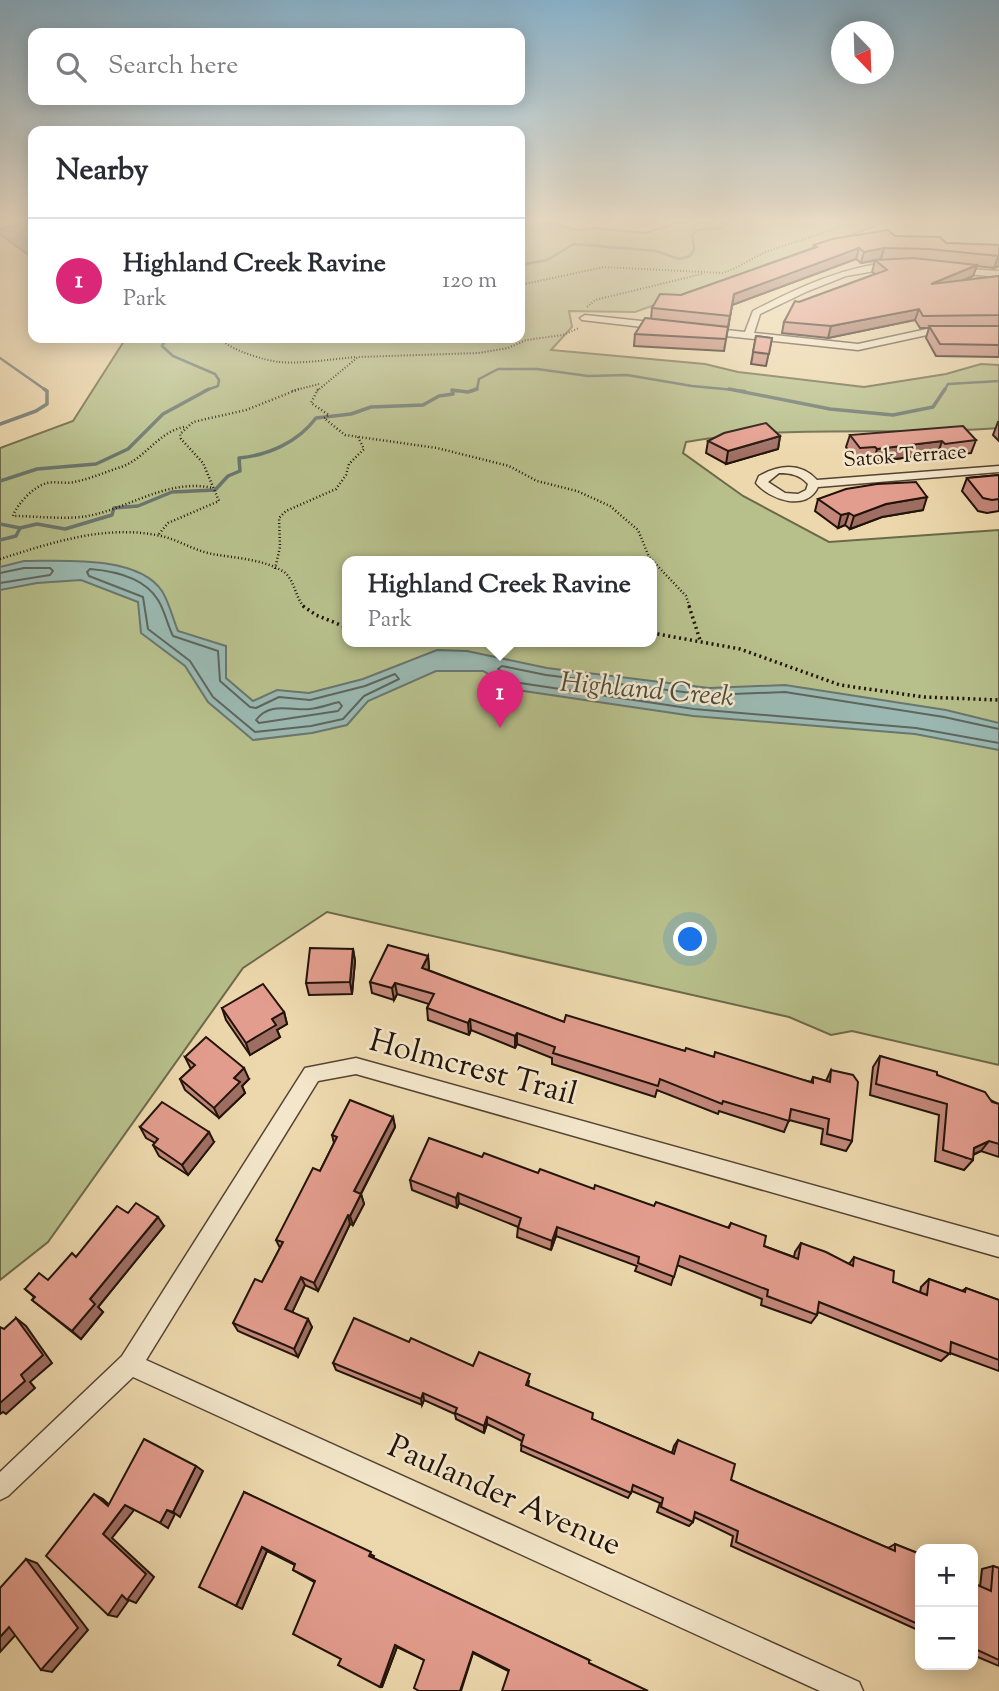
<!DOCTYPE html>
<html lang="en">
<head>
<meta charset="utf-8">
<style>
	:root { --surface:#fff; --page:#f2f2f3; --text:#2b2b33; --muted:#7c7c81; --line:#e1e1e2; --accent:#db2777 }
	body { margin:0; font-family:"Sorts Mill Goudy",serif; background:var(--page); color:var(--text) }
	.controls { position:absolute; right:21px; bottom:21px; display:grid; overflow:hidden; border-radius:14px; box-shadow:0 4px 18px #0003 }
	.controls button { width:63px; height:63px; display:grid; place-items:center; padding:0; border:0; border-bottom:2px solid var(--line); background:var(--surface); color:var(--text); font:35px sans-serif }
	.compass { position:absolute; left:831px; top:21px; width:63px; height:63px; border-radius:50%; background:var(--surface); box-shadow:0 4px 18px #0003; rotate:157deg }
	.you { position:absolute; left:691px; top:940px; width:24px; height:24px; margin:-18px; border:5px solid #fff; border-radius:50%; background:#1a73e8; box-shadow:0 0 0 10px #1a73e833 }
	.badge { display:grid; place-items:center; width:46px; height:46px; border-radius:50%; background:var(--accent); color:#fff; font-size:23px; font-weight:700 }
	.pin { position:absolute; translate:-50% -58px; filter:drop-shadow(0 2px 4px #0008) }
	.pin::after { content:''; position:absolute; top:37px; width:24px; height:21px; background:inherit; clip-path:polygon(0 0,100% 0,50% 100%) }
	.popup { position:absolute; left:342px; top:556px; width:315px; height:91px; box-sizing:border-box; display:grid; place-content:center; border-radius:14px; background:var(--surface); filter:drop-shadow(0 2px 5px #0005); font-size:23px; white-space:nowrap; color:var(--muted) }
	.popup b { font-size:26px; color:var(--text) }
	.popup::after { content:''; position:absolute; left:50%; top:100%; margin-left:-14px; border:14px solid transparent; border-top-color:var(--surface) }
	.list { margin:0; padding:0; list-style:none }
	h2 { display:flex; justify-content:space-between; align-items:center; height:91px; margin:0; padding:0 28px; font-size:30px }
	h2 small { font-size:23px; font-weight:400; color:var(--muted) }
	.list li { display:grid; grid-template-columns:46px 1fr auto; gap:21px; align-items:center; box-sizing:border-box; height:126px; padding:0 28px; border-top:2px solid var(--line) }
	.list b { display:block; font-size:26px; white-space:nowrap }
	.list p { margin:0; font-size:23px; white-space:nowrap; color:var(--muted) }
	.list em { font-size:23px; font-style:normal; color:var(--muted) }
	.icon { flex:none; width:38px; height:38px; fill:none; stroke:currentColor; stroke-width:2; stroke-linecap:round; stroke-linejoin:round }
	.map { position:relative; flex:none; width:999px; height:1691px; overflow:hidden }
	.search { position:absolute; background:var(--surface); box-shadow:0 4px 18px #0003; left:28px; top:28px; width:497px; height:77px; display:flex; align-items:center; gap:18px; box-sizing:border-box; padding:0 24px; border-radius:14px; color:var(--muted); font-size:26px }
	.panel { position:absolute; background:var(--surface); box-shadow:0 4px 18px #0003; left:28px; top:126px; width:497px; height:217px; border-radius:14px }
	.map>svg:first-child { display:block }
	.green { fill:#b7bf8b; stroke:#6c694a; stroke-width:2; fill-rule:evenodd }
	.water { fill:#9ab8b1; stroke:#6a766e; stroke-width:2 }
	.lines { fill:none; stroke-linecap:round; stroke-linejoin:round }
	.shore { stroke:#5e665e; stroke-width:2 }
	.stream-far1 { stroke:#6a766e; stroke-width:2.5 }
	.stream { stroke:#6a766e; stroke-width:3.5 }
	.street-casing { stroke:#543; stroke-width:3 }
	.path-far2 { stroke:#22130a; stroke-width:2; stroke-dasharray:1 2; stroke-linecap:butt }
	.path-far1 { stroke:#22130a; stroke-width:2.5; stroke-dasharray:1 2.5; stroke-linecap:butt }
	.path { stroke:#22130a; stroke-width:3.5; stroke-dasharray:2 3.5; stroke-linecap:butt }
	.street { fill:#f3e6ca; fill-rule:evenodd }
	.wall { fill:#c3877a; stroke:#22130a; stroke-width:2 }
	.shaded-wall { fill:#9f6e63; stroke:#22130a; stroke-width:2 }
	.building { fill:#e39d8e; stroke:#22130a; stroke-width:2 }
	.labels { text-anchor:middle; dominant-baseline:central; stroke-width:5; stroke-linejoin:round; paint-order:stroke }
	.far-street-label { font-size:21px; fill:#22130a; stroke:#f3e6ca }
	.water-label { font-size:28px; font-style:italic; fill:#4c4d44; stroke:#f3e6ca }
	.near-street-label { font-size:32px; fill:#22130a; stroke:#f3e6ca }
</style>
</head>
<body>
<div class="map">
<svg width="999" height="1691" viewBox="0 0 999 1691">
	<rect width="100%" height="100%" fill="#edd8ad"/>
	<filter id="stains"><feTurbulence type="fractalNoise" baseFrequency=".00286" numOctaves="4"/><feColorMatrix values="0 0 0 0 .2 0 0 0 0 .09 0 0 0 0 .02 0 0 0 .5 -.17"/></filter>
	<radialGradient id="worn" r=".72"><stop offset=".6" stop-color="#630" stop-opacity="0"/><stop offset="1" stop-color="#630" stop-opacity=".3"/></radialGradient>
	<path class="green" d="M520 220H537L578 230 593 228 646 233 686 220H892L635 312 569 311 572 327 551 350 705 364 738 372 864 387 946 374 981 364 999 365V428C895 436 789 424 686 442L683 453 743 496 829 542 999 530V1065L852 1031 831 1035 789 1017 327 912 243 968 48 1242 0 1280V448L73 421 126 338H520ZM348 562H652V642H348Z"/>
	<g class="water">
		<path d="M33 220V252L27 254 0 234V229Z"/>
		<path d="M24 561C62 561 138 555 162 591 169 602 173 619 178 631L226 646V678L253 701 277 690 309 693 363 679 437 650 467 651 547 668 709 688 785 685 946 710 999 723V750L915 734 693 716 517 690 483 671H436L368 701 347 725 312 733 253 740 208 702 185 666 141 633 138 602 81 580 37 583 0 590V567Z"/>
	</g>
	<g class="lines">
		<g class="shore">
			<path d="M90 569C115 571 144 577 158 600 165 611 167 624 173 636L218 651 220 681 250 707 256 708 279 697 310 700 365 686 395 674 399 679 364 696 343 719 311 726 255 732 213 697 190 661 148 629 143 597 89 576 87 572Z"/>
			<path d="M0 573 24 568H50L53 571 50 575 0 583"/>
			<path d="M339 702 342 706 338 711 259 723 256 720C270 701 291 711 310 709 320 708 330 704 339 702Z"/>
			<path d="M999 729 944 717 785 692 708 695 546 675 502 666 498 669 520 683 694 709 916 728 999 743"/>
		</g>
		<g class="stream-far1">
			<path d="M764 220H773"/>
			<path d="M520 265 547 260 574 244 656 251 679 259 690 256 694 249 692 234 698 230 721 228 725 224 723 220"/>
			<path d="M167 338 162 346 173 356 215 374 219 380 218 386 204 391"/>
			<path d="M0 358 47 391"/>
			<path d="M452 391H458"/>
			<path d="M472 391 477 389 479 379 498 369H537L588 376 627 375 692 386 745 391"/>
			<path d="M944 391 948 384 999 381"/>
		</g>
		<g class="stream">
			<path d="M729 389 830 409 893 415 933 407 945 389"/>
			<path d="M0 424 36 411 47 404V391L44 389"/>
			<path d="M0 481 37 469 96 464 128 449 163 414 209 389"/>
			<path d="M0 524 20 528 16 536 0 540"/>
			<path d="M20 528 37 524 65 529 112 515 114 508 138 506 172 492 215 490 228 476 240 471 239 458C269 455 298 442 316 418L351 414 371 407 423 405 439 396 453 394 452 390 468 392 477 389"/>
		</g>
		<defs>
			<g id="street">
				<path d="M895 262 899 265 898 267 846 276 808 291 760 314 754 333 858 344 927 329 948 328 951 329V333L927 335 858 350 707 334 702 331 707 328 745 332 753 311C797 288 844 266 895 262Z"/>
				<path d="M953 268 999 271V277L956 273 953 272Z"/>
				<path d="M585 315 660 323 665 326 660 329 582 320 580 318Z"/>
				<path d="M999 466V472L818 487C807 512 770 500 756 483L759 476C779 465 800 462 817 480ZM779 473C791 473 800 475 808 484L806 490 798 494 785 493 768 482Z"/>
				<path d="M356 1058 999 1237V1257L356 1074 318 1081 146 1360 859 1682 863 1691H820L133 1377 8 1496 0 1500V1472L122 1356 305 1068Z"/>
			</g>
		</defs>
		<use href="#street" class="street-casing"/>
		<g class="path-far2">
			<path d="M520 285 604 267 722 273C740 268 754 256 771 250 801 240 830 231 859 220"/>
			<path d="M587 307 595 300 702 274"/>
			<path d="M245 338 224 341C230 350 267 361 279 362 304 364 332 359 356 357"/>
			<path d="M292 391 319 384"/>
			<path d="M317 391 358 357 478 353 508 348 526 340 563 335 579 328"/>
		</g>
		<g class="path-far1">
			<path d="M318 389 311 403 329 415 324 418 345 435 437 448 509 466 537 481 577 491 610 506 638 530 649 557 686 596 690 608"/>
			<path d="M184 427C158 432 145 459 121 467 105 472 90 479 74 482 65 484 55 481 47 483 34 486 17 504 13 516 37 516 65 520 88 516 130 508 168 478 213 488"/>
			<path d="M159 534 168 523 219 501 203 463 181 439 180 434 193 422 246 410 299 389"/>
			<path d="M0 559C51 543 103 525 156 535 176 538 192 550 212 554 234 558 264 559 284 572 295 580 295 598 305 608"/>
			<path d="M275 569 280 547 279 518 286 511 336 489 346 475 349 464 364 449 358 437"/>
		</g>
		<g class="path">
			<path d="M303 606 316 615 348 628"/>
			<path d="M689 606 700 640"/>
			<path d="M652 633 740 649 840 685 924 697 999 700"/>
		</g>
		<use href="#street" class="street"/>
	</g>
	<g class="wall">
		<path d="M895 236 946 243 999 245V266L994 268 977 266 973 276 964 280 999 276V357L936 356 926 338 929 328H920L915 320 828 338 782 333 784 322 799 302 875 274 872 272 875 261 861 263 856 259 732 305 724 351 634 346 635 334 651 319 652 308 681 295 813 248 814 245Z"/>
		<path d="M756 336 772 338 766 366 751 364Z"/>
		<path d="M998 422H999V441L993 435Z"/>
		<path d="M850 435 976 440 971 453 940 456 938 453 874 462 872 459 856 461 846 447Z"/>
		<path d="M780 436 778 449 726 464 706 453 708 441Z"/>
		<path d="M999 475V511L987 513 978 511 962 491 967 478Z"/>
		<path d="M818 499 923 510 882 517 850 529 845 525 838 528 815 511Z"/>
		<path d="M353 949 355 961 352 994 309 995 306 983Z"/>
		<path d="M428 956 429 968 428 970 564 1022 685 1051 714 1057 811 1082 813 1077 826 1081 831 1070 852 1141 846 1151 821 1144 823 1129 789 1120 784 1132 719 1111 718 1114 657 1090 655 1097 552 1064V1058L517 1044 515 1048 471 1030 469 1035 428 1020 427 1008 429 1004 397 994 394 1000 372 993 370 982Z"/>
		<path d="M222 1008 284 1012 287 1024 277 1030 280 1037 250 1055 226 1020Z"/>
		<path d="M880 1056 937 1075 999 1104V1157L981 1151 973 1155V1160L964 1170 935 1161 939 1115 870 1095 873 1067Z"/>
		<path d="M185 1057 249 1079 242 1086 245 1093 219 1118 185 1090 180 1079 191 1069Z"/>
		<path d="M393 1117 395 1127 361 1194 364 1204 353 1225 350 1224 318 1291 305 1285 292 1312 312 1327 298 1357 238 1331 233 1323 262 1282 280 1248 276 1240 320 1171 334 1143 332 1135Z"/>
		<path d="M140 1127 214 1142 188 1175 159 1156 153 1145 155 1143 146 1138Z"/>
		<path d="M482 1157 728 1228 731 1223 764 1246 794 1257 795 1252 801 1243 849 1264 854 1257 893 1282 920 1293 921 1287 929 1279 962 1291 966 1288 999 1300V1371L950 1353 941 1361 818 1312 817 1315 811 1323 761 1305 762 1299 677 1265 671 1285 635 1271 637 1266 556 1236 551 1250 517 1237 518 1227 459 1203 457 1208 412 1190 410 1180Z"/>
		<path d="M128 1213 164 1226 98 1307 103 1312 81 1339 32 1300 34 1297 25 1289 48 1280Z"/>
		<path d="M409 1342 473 1366 529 1381 528 1386 592 1419 672 1453 674 1446 678 1440 731 1480 888 1548 895 1544 920 1554V1631L731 1546 733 1536 694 1517 693 1522 689 1526 657 1512 660 1503 632 1491 628 1498 521 1451 522 1441 487 1424 484 1433 456 1419 455 1414 424 1400 422 1405 336 1370 333 1363Z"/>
		<path d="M244 1492 374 1556 373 1558 589 1660 508 1671 473 1653 424 1660 397 1647 382 1687H380L341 1659 314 1582 293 1570 295 1565 267 1551 242 1609Z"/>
		<path d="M993 1566 999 1568V1666L973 1655V1583L980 1587 982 1569Z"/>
	</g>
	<g class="shaded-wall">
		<path d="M859 248 856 259 732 305 728 328 734 294Z"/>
		<path d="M884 248 881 259 861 263 864 252Z"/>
		<path d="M999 256V266L994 268 998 257Z"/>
		<path d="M977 265 973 276 928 295 931 284Z"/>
		<path d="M919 309 915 320 828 338 831 326Z"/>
		<path d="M780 436 778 449 726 464 728 451Z"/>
		<path d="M942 441 938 453 874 462 877 449Z"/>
		<path d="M927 497 923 510 882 517 850 529 854 516 886 504Z"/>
		<path d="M849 513 845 525 838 528 841 515Z"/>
		<path d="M353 949 355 961 352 994 350 982Z"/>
		<path d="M428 956 429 968 423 980 422 968Z"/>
		<path d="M395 983 397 994 394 1000 392 988Z"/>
		<path d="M284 1012 287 1024 277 1030 280 1037 250 1055 246 1043 272 1019Z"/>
		<path d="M470 1019 471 1030 469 1035 468 1023Z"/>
		<path d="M517 1033V1044L515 1048V1036Z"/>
		<path d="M244 1068 249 1079 242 1086 245 1093 219 1118 214 1108 234 1078Z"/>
		<path d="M393 1117 395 1127 357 1201 354 1191Z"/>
		<path d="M209 1132 214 1142 188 1175 182 1165Z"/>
		<path d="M989 1141 981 1151 965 1158 974 1148Z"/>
		<path d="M458 1193 459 1203 457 1208 456 1198Z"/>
		<path d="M361 1194 364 1204 353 1225 350 1216Z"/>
		<path d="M348 1215 350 1224 318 1291 314 1283Z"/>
		<path d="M158 1217 164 1226 98 1307 103 1312 81 1339 72 1331 90 1299Z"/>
		<path d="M557 1227 556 1236 551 1250 552 1241Z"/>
		<path d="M301 1277 305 1285 290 1317 285 1309Z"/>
		<path d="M16 1318 26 1326 52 1363 30 1382 35 1388 6 1414 3 1412 0 1414V1403L21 1375Z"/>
		<path d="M308 1319 312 1327 298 1357 294 1349Z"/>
		<path d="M423 1393 424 1400 422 1405 421 1399Z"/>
		<path d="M487 1417V1424L484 1433V1426Z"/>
		<path d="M196 1466 203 1471 180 1517 173 1512Z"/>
		<path d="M94 1494 103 1499 116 1511 108 1506Z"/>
		<path d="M125 1505 134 1510 112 1538 154 1577 136 1603 129 1600 117 1617 108 1615 103 1534Z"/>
		<path d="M167 1510 175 1514 168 1528 160 1523Z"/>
		<path d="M262 1547 267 1551 242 1609 236 1606Z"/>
		<path d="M26 1559 37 1563 88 1630 52 1672 41 1670Z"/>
		<path d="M9 1627 21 1629 0 1652V1637Z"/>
		<path d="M395 1645 397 1647 382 1687H380Z"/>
		<path d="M473 1652V1653L461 1691H460Z"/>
	</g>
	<g class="building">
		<path d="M888 230 895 236 940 237 946 243 999 245V256L929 249 884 248 864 252 859 248 734 294 730 316 652 308 660 294 681 295 817 247 814 245 832 239Z"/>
		<path d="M913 258 977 265 931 284 999 276V315L923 316 919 309 831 326 784 322 795 301 799 302 887 270 875 260Z"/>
		<path d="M645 318 728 327 726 339 635 334Z"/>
		<path d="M929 326H999V345L940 344Z"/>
		<path d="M756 336 772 338 769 354 753 352Z"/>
		<path d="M766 423 780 436 728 451 708 441 724 433Z"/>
		<path d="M963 426 976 440 945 444 942 441 877 449 875 447 860 448 850 435Z"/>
		<path d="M999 475V499L992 500 983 498 967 478Z"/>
		<path d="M916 482 927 497 886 504 854 516 849 513 841 515 818 499 846 489 877 484Z"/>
		<path d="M388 945 428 956 422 968 564 1022 566 1015 685 1051 686 1048 714 1057 715 1052 813 1083V1077L830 1082 831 1070 853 1075 858 1082 852 1141 827 1134 829 1119 791 1109 789 1121 723 1101 722 1104 660 1079 658 1086 553 1053 555 1047 517 1033 515 1036 470 1019 468 1023 427 1008 434 994 395 983 392 988 370 982Z"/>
		<path d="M310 948 353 949 350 982 306 983Z"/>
		<path d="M263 984 284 1012 272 1019 276 1025 246 1043 222 1008Z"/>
		<path d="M206 1037 244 1068 234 1078 240 1082 214 1108 180 1079 195 1065 185 1057Z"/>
		<path d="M880 1056 937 1072V1075L985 1092 992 1102 999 1104V1144L989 1141 974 1148 973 1160 943 1150 947 1104 876 1084Z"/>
		<path d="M350 1100 393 1117 354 1191 361 1194 350 1216 348 1215 314 1283 301 1277 285 1309 308 1319 294 1349 233 1323 255 1279 262 1282 283 1242 276 1240 313 1168 320 1171 337 1137 332 1135Z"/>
		<path d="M162 1102 209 1132 182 1165 153 1145 158 1139 140 1127Z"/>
		<path d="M429 1138 482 1157 484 1153 538 1173 540 1169 594 1189 595 1185 654 1206 656 1202 729 1228 731 1223 766 1236 764 1246 798 1259 801 1243 826 1252 853 1266 854 1257 894 1271 893 1282 927 1295 929 1279 965 1292 966 1288 999 1300V1360L951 1342 950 1354 819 1302 817 1315 767 1296 768 1290 680 1256 674 1277 638 1263 639 1257 557 1227 552 1241 518 1228 521 1218 458 1193 456 1198 410 1180Z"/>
		<path d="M136 1203 158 1217 90 1299 95 1304 72 1331 32 1300 35 1297 25 1289 39 1273 48 1280 72 1253 76 1257 117 1206 128 1213Z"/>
		<path d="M16 1318 43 1355 21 1375 25 1381 0 1403V1327L4 1329Z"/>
		<path d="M354 1318 409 1342 411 1338 473 1366 479 1352 530 1374 526 1385 593 1413 592 1419 674 1454 678 1440 735 1464 731 1480 895 1551V1544L920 1554V1625L736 1542 738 1531 695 1512 693 1522 661 1507 663 1498 633 1485 631 1493 521 1445 524 1435 487 1417 484 1426 455 1413 457 1408 423 1393 421 1399 333 1363Z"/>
		<path d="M144 1439 196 1466 173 1512 167 1510 160 1523 125 1505 103 1534 146 1574 127 1600 122 1595 108 1615 46 1556 94 1494 108 1506Z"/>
		<path d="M244 1492 371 1552 369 1556 589 1660V1663L648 1691H502L509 1670 473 1652 460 1691H419L414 1688 424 1660 395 1645 380 1687 338 1665 341 1659 293 1634 315 1581 293 1570 295 1564 262 1547 236 1606 199 1587Z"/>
		<path d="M26 1559 78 1628 41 1670 9 1627 0 1637V1588Z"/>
		<path d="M993 1566 999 1568V1660L973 1648V1583L991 1591Z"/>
	</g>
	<linearGradient id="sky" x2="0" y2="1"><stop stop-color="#89b6d2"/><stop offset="0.48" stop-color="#f7edda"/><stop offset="1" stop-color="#f7edda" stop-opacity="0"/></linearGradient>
	<rect width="999" height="457" fill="url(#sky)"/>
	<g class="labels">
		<g class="far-street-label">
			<text transform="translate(905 457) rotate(-4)">Satok Terrace</text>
		</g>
		<g class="water-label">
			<text transform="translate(647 691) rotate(5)">Highland Creek</text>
		</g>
		<g class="near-street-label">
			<text transform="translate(473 1069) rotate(15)">Holmcrest Trail</text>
			<text transform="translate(504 1497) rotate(24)">Paulander Avenue</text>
		</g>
	</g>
	<rect width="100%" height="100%" filter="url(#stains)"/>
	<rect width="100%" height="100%" fill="url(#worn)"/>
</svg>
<div class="controls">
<button>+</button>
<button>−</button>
</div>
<svg class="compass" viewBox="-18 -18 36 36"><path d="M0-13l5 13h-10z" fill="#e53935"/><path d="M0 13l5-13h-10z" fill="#7c7c81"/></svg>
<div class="you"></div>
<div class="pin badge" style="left:500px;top:728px">1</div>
<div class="popup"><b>Highland Creek Ravine</b>Park</div>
<div class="search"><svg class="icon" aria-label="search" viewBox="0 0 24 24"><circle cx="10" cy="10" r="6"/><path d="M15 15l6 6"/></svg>Search here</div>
<section class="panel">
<h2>Nearby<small></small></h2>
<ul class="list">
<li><span class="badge">1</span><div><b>Highland Creek Ravine</b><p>Park</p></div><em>120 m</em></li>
</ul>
</section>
</div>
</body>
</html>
